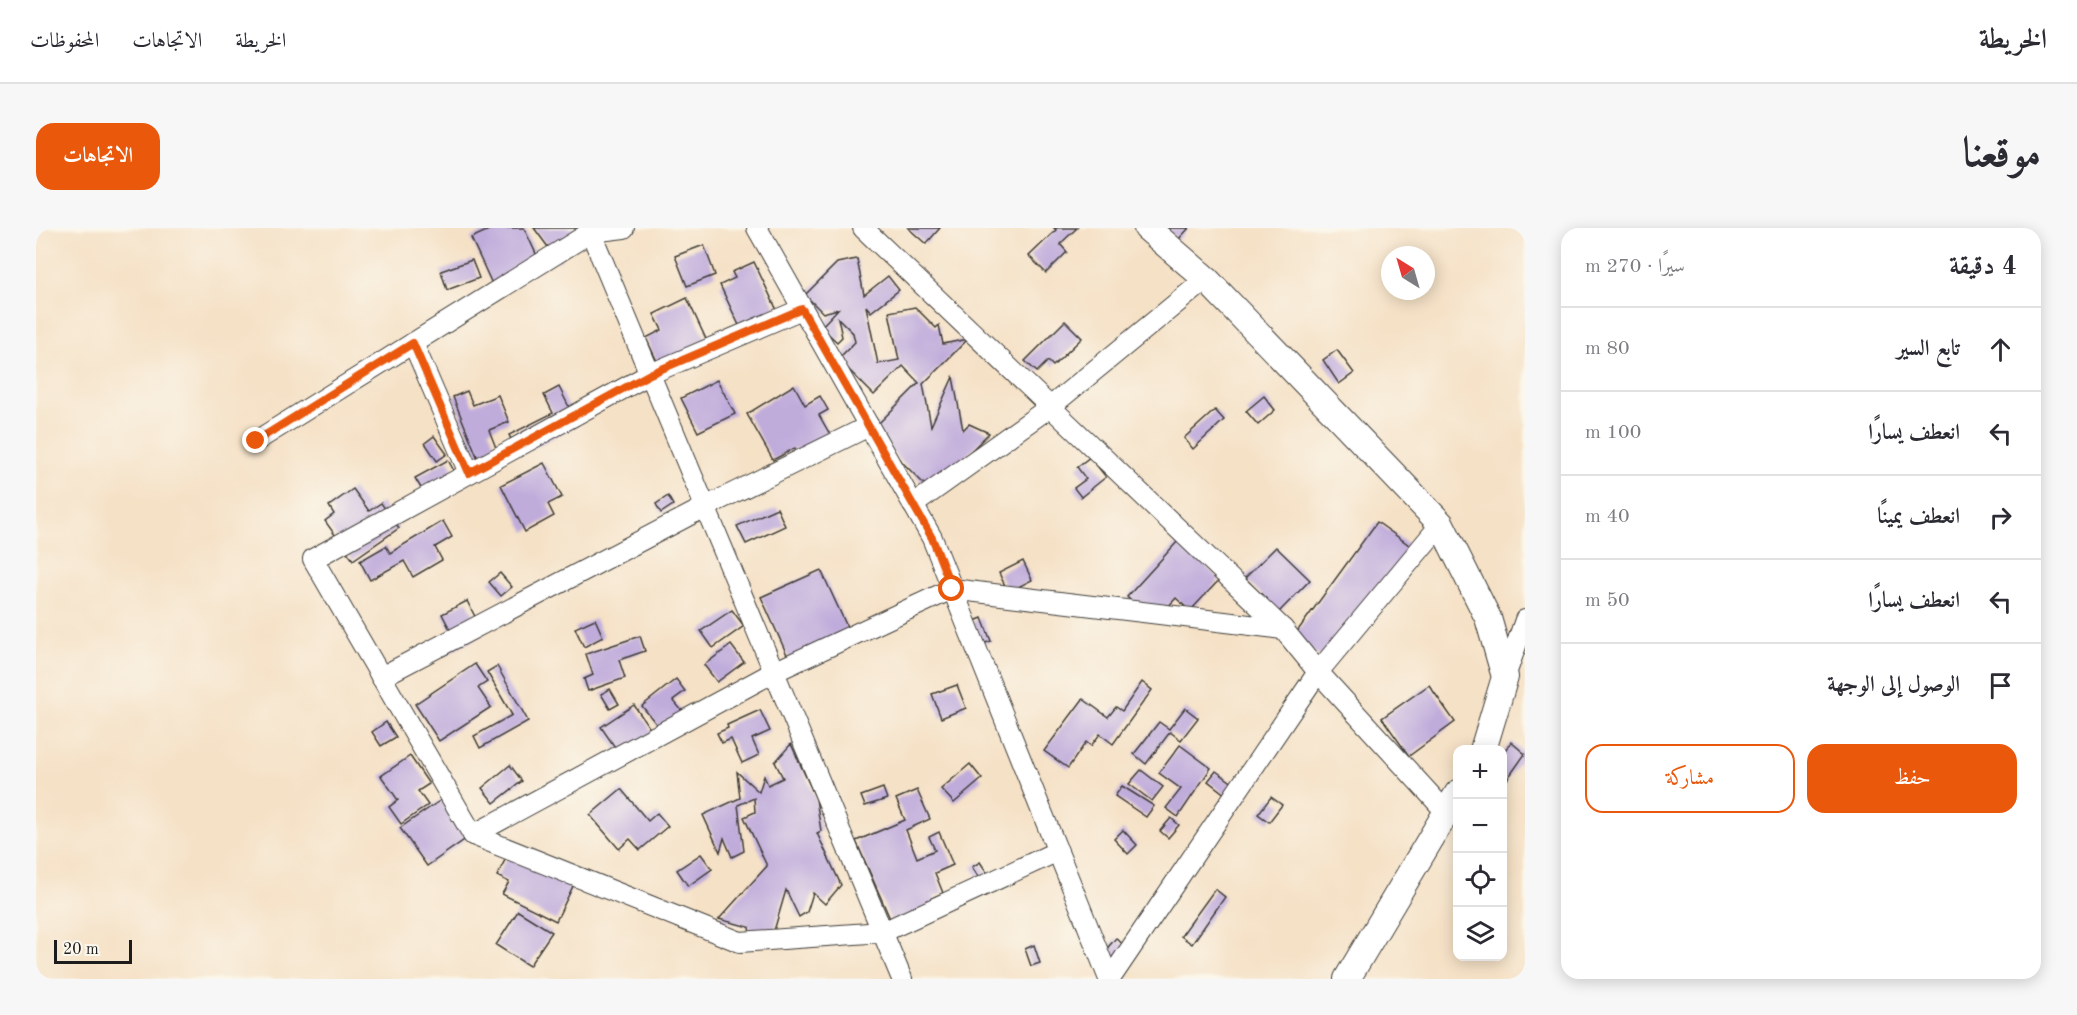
<!DOCTYPE html>
<html lang="ar">
<head>
<meta charset="utf-8">
<style>
	:root { --surface:#fff; --page:#f7f7f7; --text:#2b2b33; --muted:#7c7c81; --line:#e1e1e2; --accent:#ea580c }
	body { margin:0; font-family:"Old Standard TT",Amiri,serif; background:var(--page); color:var(--text); direction:rtl }
	.controls { position:absolute; right:18px; bottom:18px; display:grid; overflow:hidden; border-radius:12px; box-shadow:0 3px 15px #0003 }
	.controls button { width:54px; height:54px; display:grid; place-items:center; padding:0; border:0; border-bottom:2px solid var(--line); background:var(--surface); color:var(--text); font:30px sans-serif }
	.compass { position:absolute; left:1345px; top:18px; width:54px; height:54px; border-radius:50%; background:var(--surface); box-shadow:0 3px 15px #0003; rotate:323deg }
	.scale { position:absolute; left:18px; bottom:15px; width:78px; box-sizing:border-box; padding-left:6px; border:3px solid #1c1c1c; border-top:0; font-size:16px; line-height:21px; white-space:nowrap; color:#1c1c1c; -webkit-text-stroke:4px #fbf7ec; paint-order:stroke }
	.stop { position:absolute; width:18px; height:18px; margin:-14px; border:4px solid #ea580c; border-radius:50%; background:#fff }
	.stop.end { background:#ea580c; border-color:#fff; box-shadow:0 2px 6px #0008 }
	.list { margin:0; padding:0; list-style:none }
	h2 { display:flex; justify-content:space-between; align-items:center; height:78px; margin:0; padding:0 24px; font-size:26px }
	h2 small { font-size:20px; font-weight:400; color:var(--muted) }
	.list li { display:grid; grid-template-columns:39px 1fr auto; gap:18px; align-items:center; box-sizing:border-box; height:84px; padding:0 24px; border-top:2px solid var(--line) }
	.list b { display:block; font-size:22px; white-space:nowrap }
	.list em { font-size:20px; font-style:normal; color:var(--muted) }
	.actions { display:flex; gap:12px; padding:18px 24px }
	.actions a { flex:1; padding:14px 0; border:2px solid var(--accent); border-radius:18px; text-align:center; font-size:21px; color:var(--accent) }
	.actions .main { background:var(--accent); color:#fff }
	.icon { flex:none; width:33px; height:33px; fill:none; stroke:currentColor; stroke-width:2; stroke-linecap:round; stroke-linejoin:round }
	.map { position:relative; flex:none; width:1489px; height:751px; overflow:hidden; direction:ltr; border-radius:18px }
	header { display:flex; align-items:center; gap:36px; box-sizing:border-box; height:84px; padding:0 30px; background:var(--surface); border-bottom:2px solid var(--line) }
	header strong { font-size:28px }
	nav { display:flex; gap:33px; margin-inline-start:auto; font-size:21px }
	.intro { display:flex; align-items:center; justify-content:space-between; box-sizing:border-box; height:144px; padding:0 36px }
	h1 { margin:0; font-size:42px }
	.button { padding:15px 27px; border-radius:18px; background:var(--accent); color:#fff; font-size:21px; font-weight:700 }
	main { display:flex; gap:36px; padding:0 36px }
	aside { flex:1; background:var(--surface); border-radius:18px; box-shadow:0 3px 15px #0003 }
	.map>svg:first-child { display:block }
	.building { fill:#c0acdb }
	.lines { fill:none; stroke-linecap:round; stroke-linejoin:round }
	.minor-casing { stroke:#3d3a36; stroke-width:22 }
	.tertiary-casing { stroke:#3d3a36; stroke-width:28 }
	.minor { stroke:#fff; stroke-width:20 }
	.tertiary { stroke:#fff; stroke-width:26 }
	.route { stroke:#ea580c; stroke-width:8 }
</style>
</head>
<body>
<header>
<strong>الخريطة</strong>
<nav><a>الخريطة</a><a>الاتجاهات</a><a>المحفوظات</a></nav>
</header>
<div class="intro"><h1>موقعنا</h1><a class="button">الاتجاهات</a></div>
<main>
<aside>
<h2>4 دقيقة<small>سيرًا · 270 m</small></h2>
<ul class="list">
<li><svg class="icon" aria-label="ahead" viewBox="0 0 24 24"><path d="M12 20V5M6 11l6-6 6 6"/></svg><div><b>تابع السير</b></div><em>80 m</em></li>
<li><svg class="icon" aria-label="left" viewBox="0 0 24 24"><path d="M17 20v-9H6M10 6l-5 5 5 5"/></svg><div><b>انعطف يسارًا</b></div><em>100 m</em></li>
<li><svg class="icon" aria-label="right" viewBox="0 0 24 24"><path d="M7 20v-9h11M14 6l5 5-5 5"/></svg><div><b>انعطف يمينًا</b></div><em>40 m</em></li>
<li><svg class="icon" aria-label="left" viewBox="0 0 24 24"><path d="M17 20v-9H6M10 6l-5 5 5 5"/></svg><div><b>انعطف يسارًا</b></div><em>50 m</em></li>
<li><svg class="icon" aria-label="arrive" viewBox="0 0 24 24"><path d="M6 21V4h12l-3 4 3 4H6"/></svg><div><b>الوصول إلى الوجهة</b></div></li>
</ul>
<div class="actions"><a class="main">حفظ</a><a>مشاركة</a></div>
</aside>
<div class="map">
<svg width="1489" height="751" viewBox="0 0 1489 751">
	<rect width="100%" height="100%" fill="#fbf7ec"/>
	<filter id="ink" filterUnits="userSpaceOnUse"><feTurbulence type="fractalNoise" baseFrequency=".0167" numOctaves="2"/><feDisplacementMap in="SourceGraphic" scale="12" xChannelSelector="R" yChannelSelector="G"/><feConvolveMatrix kernelMatrix="1 2 1 2 8 2 1 2 1" color-interpolation-filters="sRGB"/></filter>
	<filter id="wash" filterUnits="userSpaceOnUse"><feTurbulence type="fractalNoise" baseFrequency=".008" numOctaves="4" result="noise"/><feDisplacementMap in="SourceGraphic" scale="24" xChannelSelector="R" yChannelSelector="G"/><feGaussianBlur stdDeviation="1.35" result="paint"/><feColorMatrix in="noise" values="0 0 0 0 0 0 0 0 0 0 0 0 0 0 0 0 0 1.4 0 .05"/><feComposite in="paint" operator="in"/></filter>
	<g filter="url(#wash)">
		<rect width="100%" height="100%" fill="#f5e1c6"/>
		<g id="blocks">
			<g class="building">
				<path d="M457 0H488L501 28 457 58 435 10Z"/>
				<path d="M498 0H545L523 34Z"/>
				<path d="M872 0H904L890 16Z"/>
				<path d="M1018 0H1041L1024 16 1031 24 1010 45 993 28 1020 2Z"/>
				<path d="M1129 0H1153L1142 12Z"/>
				<path d="M668 17 679 47 651 58 639 28Z"/>
				<path d="M821 31 828 67 852 48 863 62 835 84 830 78 842 136 863 132 853 84 879 79 900 100 903 97 907 116 932 111 887 156 895 198 917 149 927 202 933 196 953 205 895 263 835 203 883 155 867 138 838 167 802 131 819 114 817 105 802 90 806 109 801 114 785 99 802 81 787 85 769 67 801 35Z"/>
				<path d="M436 32 443 50 411 62 405 43Z"/>
				<path d="M718 34 747 95 710 112 684 57 699 50 696 44Z"/>
				<path d="M651 70 675 122 627 146 610 110 626 102 618 86Z"/>
				<path d="M1029 93 1046 110 1017 138 1012 133 1001 144 989 133Z"/>
				<path d="M1301 122 1318 145 1303 156 1287 132Z"/>
				<path d="M681 152 699 186 662 204 645 170Z"/>
				<path d="M758 157 769 177 784 168 792 182 783 187 796 210 764 229 759 220 737 232 711 186Z"/>
				<path d="M523 159 542 197 483 227 473 207 517 185 508 167Z"/>
				<path d="M431 163 437 177 462 167 473 194 453 202 466 235 447 243 417 169Z"/>
				<path d="M1228 168 1239 182 1222 197 1210 183Z"/>
				<path d="M1179 182 1188 192 1157 221 1148 210Z"/>
				<path d="M398 208 411 226 401 233 389 215Z"/>
				<path d="M1054 229 1070 249 1045 269 1038 260 1050 251 1041 239Z"/>
				<path d="M412 232 424 254 392 272 379 250Z"/>
				<path d="M508 235 526 269 512 276 518 288 489 304 465 257Z"/>
				<path d="M317 261 333 283 345 275 363 300 317 332 289 293 298 286 293 278Z"/>
				<path d="M632 268 637 277 625 285 620 276Z"/>
				<path d="M741 280 749 298 710 316 701 298Z"/>
				<path d="M407 293 416 309 399 319 406 332 377 349 368 333 334 352 324 333 350 318 354 325Z"/>
				<path d="M1341 294 1380 322 1295 437 1257 409Z"/>
				<path d="M1142 313 1184 351 1154 383 1140 370 1118 394 1091 369Z"/>
				<path d="M1240 319 1274 352 1243 384 1209 350Z"/>
				<path d="M987 333 996 352 972 364 963 345Z"/>
				<path d="M785 342 817 412 757 440 725 369Z"/>
				<path d="M464 345 476 359 465 368 453 354Z"/>
				<path d="M431 373 448 406 407 428 402 417 418 409 406 386Z"/>
				<path d="M696 382 708 398 677 420 665 403Z"/>
				<path d="M946 390 955 413 944 417 936 394Z"/>
				<path d="M559 391 567 409 548 419 539 400Z"/>
				<path d="M604 408 609 423 583 432 589 450 552 463 548 451 557 447 550 426Z"/>
				<path d="M695 417 708 434 681 454 668 437Z"/>
				<path d="M439 436 451 454 442 460 455 479 403 513 379 476Z"/>
				<path d="M461 438 492 493 444 520 438 508 476 487 451 444Z"/>
				<path d="M640 451 649 463 637 472 651 489 629 507 606 478Z"/>
				<path d="M1106 454 1116 462 1077 516 1064 506 1055 518 1050 514 1032 540 1008 523 1047 471 1072 489 1080 479 1086 483Z"/>
				<path d="M921 457 930 480 905 490 896 466Z"/>
				<path d="M1393 457 1419 494 1373 528 1346 490Z"/>
				<path d="M574 461 583 476 574 481 565 466Z"/>
				<path d="M598 477 617 505 585 528 565 499Z"/>
				<path d="M1149 480 1162 490 1145 512 1134 504 1110 536 1098 526 1123 494 1133 501Z"/>
				<path d="M724 482 734 503 716 511 723 527 706 535 695 511 686 515 681 505 692 500 691 497Z"/>
				<path d="M350 494 360 509 345 518 336 504Z"/>
				<path d="M1475 514 1489 526 1470 553 1466 550V526Z"/>
				<path d="M755 516 780 571 785 603 781 605 805 657 789 676 777 665 771 684 763 689 750 662 738 703 715 714 713 699 683 691 731 638 708 589 719 584 718 570 702 577 708 623 696 629 688 610 684 624 667 587 704 570 701 544 723 564 728 548 732 557 747 550 739 534Z"/>
				<path d="M1144 517 1175 540 1142 589 1130 580 1145 561 1123 545Z"/>
				<path d="M374 528 393 556 382 563 392 577 365 596 353 579 362 572 345 548Z"/>
				<path d="M934 536 946 551 918 575 905 561Z"/>
				<path d="M474 537 486 553 458 575 446 560Z"/>
				<path d="M1105 542 1127 559 1116 573 1093 556Z"/>
				<path d="M1180 543 1198 556 1190 567 1172 553Z"/>
				<path d="M1086 558 1118 578 1110 589 1079 568Z"/>
				<path d="M847 560 851 571 829 578 825 568Z"/>
				<path d="M585 561 612 593 621 585 632 598 604 622 594 611 583 621 554 587Z"/>
				<path d="M881 562 894 591 870 602 881 630 899 622 893 609 903 604 917 637 899 645 907 665 898 669 904 683 859 702 820 613 869 592 860 571Z"/>
				<path d="M1235 569 1246 577 1233 594 1222 586Z"/>
				<path d="M405 572 431 610 391 638 364 600Z"/>
				<path d="M1135 590 1143 597 1132 610 1124 603Z"/>
				<path d="M1087 602 1101 617 1092 626 1078 611Z"/>
				<path d="M476 618 541 650 520 693 466 666 473 654 461 648Z"/>
				<path d="M665 626 676 641 652 658 641 642Z"/>
				<path d="M944 634 954 649 946 655 936 639Z"/>
				<path d="M1179 661 1189 669 1156 716 1145 708Z"/>
				<path d="M482 683 516 704 493 738 460 717Z"/>
				<path d="M1080 710 1092 721 1077 737 1066 726Z"/>
				<path d="M998 717 1004 735 995 738 989 721Z"/>
			</g>
		</g>
	</g>
	<g filter="url(#ink)">
		<use href="#blocks" fill-opacity="0" stroke="#3d3a36" stroke-width="1.5"/>
		<g class="lines">
			<defs>
				<g id="minor">
					<path d="M553 0 866 751"/>
					<path d="M721 0 896 310 1073 751"/>
					<path d="M827 0 1247 401 1282 444 1410 584"/>
					<path d="M766 81 614 146 277 331 437 607 704 714 847 704 1022 623"/>
					<path d="M377 115 433 245"/>
					<path d="M220 213 555 4 588 0"/>
					<path d="M877 277 1014 179 1170 51"/>
					<path d="M345 449 669 279 833 198"/>
					<path d="M1469 449 1489 392"/>
					<path d="M437 607 738 444 916 361 1247 401"/>
					<path d="M1074 751 1282 444 1405 296"/>
				</g>
				<g id="tertiary">
					<path d="M1111 0 1170 51 1405 296 1452 390 1469 449 1447 522"/>
					<path d="M1311 751 1422 565"/>
				</g>
			</defs>
			<use href="#minor" class="minor-casing"/>
			<use href="#tertiary" class="tertiary-casing"/>
			<use href="#minor" class="minor"/>
			<use href="#tertiary" class="tertiary"/>
		</g>
	</g>
	<g class="lines" filter="url(#ink)">
		<path class="route" d="M220 213 377 115 433 245 614 146 766 81 896 310 916 361"/>
	</g>
</svg>
<div class="controls">
<button>+</button>
<button>−</button>
<button><svg class="icon" aria-label="locate" viewBox="0 0 24 24"><circle cx="12" cy="12" r="6"/><path d="M12 2v4M12 18v4M2 12h4M18 12h4"/></svg></button>
<button><svg class="icon" aria-label="layers" viewBox="0 0 24 24"><path d="M12 4l9 5-9 5-9-5zM3 14l9 5 9-5"/></svg></button>
</div>
<svg class="compass" viewBox="-18 -18 36 36"><path d="M0-13l5 13h-10z" fill="#e53935"/><path d="M0 13l5-13h-10z" fill="#7c7c81"/></svg>
<div class="scale">20 m</div>
<div class="stop" style="left:916px;top:361px"></div>
<div class="stop end" style="left:220px;top:213px"></div>
</div>
</main>
</body>
</html>
